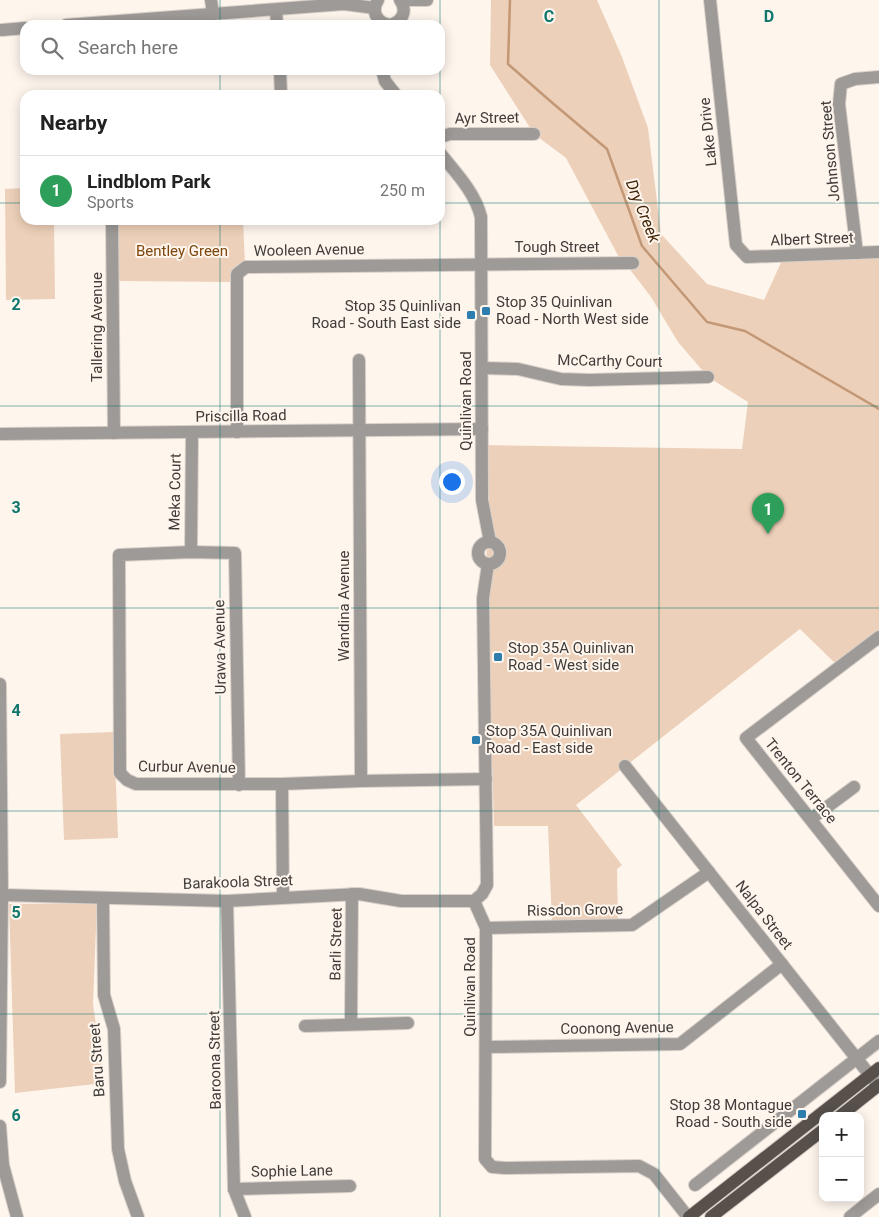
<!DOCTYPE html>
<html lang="en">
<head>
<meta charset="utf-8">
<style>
	:root { --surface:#fff; --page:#f6f6f6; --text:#222; --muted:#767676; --line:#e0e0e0; --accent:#2d7eaf }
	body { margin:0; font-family:Roboto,sans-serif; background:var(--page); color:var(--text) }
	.controls { position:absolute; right:15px; bottom:15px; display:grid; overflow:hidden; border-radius:10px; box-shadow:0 2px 12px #0003 }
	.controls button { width:45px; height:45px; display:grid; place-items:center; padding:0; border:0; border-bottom:1px solid var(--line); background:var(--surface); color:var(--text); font:25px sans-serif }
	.you { position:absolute; left:451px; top:481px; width:18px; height:18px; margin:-12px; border:4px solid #fff; border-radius:50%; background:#1a73e8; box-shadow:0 0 0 8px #1a73e833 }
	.badge { display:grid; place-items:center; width:32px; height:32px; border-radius:50%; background:var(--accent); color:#fff; font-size:16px; font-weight:700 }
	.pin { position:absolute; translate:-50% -41px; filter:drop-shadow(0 1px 2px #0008) }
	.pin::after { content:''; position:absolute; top:26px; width:18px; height:15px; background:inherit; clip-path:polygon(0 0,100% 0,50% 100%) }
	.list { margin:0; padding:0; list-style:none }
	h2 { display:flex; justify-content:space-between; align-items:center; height:65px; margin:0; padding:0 20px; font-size:21px }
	h2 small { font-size:16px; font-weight:400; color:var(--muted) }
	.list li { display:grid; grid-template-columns:32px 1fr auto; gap:15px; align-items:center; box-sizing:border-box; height:70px; padding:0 20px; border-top:1px solid var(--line) }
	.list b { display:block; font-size:19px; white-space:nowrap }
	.list p { margin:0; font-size:16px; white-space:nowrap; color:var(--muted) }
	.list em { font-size:16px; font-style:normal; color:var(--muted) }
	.icon { flex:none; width:28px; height:28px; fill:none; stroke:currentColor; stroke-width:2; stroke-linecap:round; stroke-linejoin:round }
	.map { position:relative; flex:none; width:879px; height:1217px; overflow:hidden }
	.search { position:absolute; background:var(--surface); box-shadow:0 2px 12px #0003; left:20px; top:20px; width:425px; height:55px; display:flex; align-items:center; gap:12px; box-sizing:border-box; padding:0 18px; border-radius:15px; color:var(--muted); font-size:19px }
	.panel { position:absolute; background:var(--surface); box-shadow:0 2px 12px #0003; left:20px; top:90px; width:425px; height:135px; border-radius:15px }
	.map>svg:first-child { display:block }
	.green { fill:#edd0b9 }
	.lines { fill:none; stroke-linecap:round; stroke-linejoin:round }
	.stream { stroke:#c39876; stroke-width:2.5 }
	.minor-casing { stroke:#d8d0c9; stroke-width:14 }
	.major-casing { stroke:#d8d0c9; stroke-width:14 }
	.minor { stroke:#9e9a97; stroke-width:12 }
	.major { stroke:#57504b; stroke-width:12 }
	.grid { fill:none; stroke:#0f766e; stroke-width:1; stroke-opacity:0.55 }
	.poi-dot { fill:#2d7eaf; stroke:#fef5ed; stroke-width:2 }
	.labels { text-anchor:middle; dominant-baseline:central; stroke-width:4; stroke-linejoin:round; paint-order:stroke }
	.street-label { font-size:15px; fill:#403c39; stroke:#fef5ed }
	.park-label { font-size:15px; fill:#7e470e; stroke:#fef5ed }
	.poi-label { font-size:15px; fill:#403c39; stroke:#fef5ed; text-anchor:start }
	.water-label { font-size:16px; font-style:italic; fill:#402307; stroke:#fef5ed }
	.grid-label { font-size:16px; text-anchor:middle; font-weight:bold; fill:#0f766e; stroke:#fef5ed; stroke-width:4; stroke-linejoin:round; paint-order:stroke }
</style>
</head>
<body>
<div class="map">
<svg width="879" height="1217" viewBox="0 0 879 1217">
	<rect width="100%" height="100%" fill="#fef5ed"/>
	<g class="green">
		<path d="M491 0H597L622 57 648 128 661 234 707 284 764 300 784 256 879 253V636L839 667 800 629 576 805 622 865 617 869 618 922 552 924 548 826H494L486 564 487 543 482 445 742 449 748 402 708 377 678 342 651 297 625 263H622L566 158 534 134 490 65Z"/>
		<path d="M25 188V220H54L55 299 6 300 5 189Z"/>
		<path d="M119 220H243L245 265 231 282 119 281Z"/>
		<path d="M114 732 118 838 64 840 60 734Z"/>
		<path d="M97 903 93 1004 104 1083 15 1093 9 904Z"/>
	</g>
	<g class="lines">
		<path class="stream" d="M510 0 508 64 549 100 607 149 642 246 707 322 745 331 879 409"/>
		<defs>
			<g id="minor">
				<path d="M211 0 213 14"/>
				<path d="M378 0C371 11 376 22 389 25"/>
				<path d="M401 0H427"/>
				<path d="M710 0 736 245 747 257 879 252"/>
				<path d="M276 10 277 25"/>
				<path d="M66 25 344 4 375 8"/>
				<path d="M389 25C402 23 408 11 400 0"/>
				<path d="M2 30 25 28"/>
				<path d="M280 70 281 95"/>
				<path d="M382 70 385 81 396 95"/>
				<path d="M440 137 450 134H534"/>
				<path d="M440 153C455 172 475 192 481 217L482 500 490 542"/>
				<path d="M112 220 114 433"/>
				<path d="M857 253 839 104 841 84 855 79 879 77"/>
				<path d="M359 360 361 781"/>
				<path d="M482 368 518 369 561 379 589 380 708 377"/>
				<path d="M237 432V274L246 267 633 263"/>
				<path d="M0 434 482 429"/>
				<circle cx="489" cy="553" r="11"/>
				<path d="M191 552 192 432"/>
				<path d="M879 637 746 738 879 906"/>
				<path d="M0 684 2 895 0 1082"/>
				<path d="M625 766 876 1083"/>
				<path d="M282 784 283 897"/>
				<path d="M239 785 235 553 191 552 119 555 120 773 127 780 136 784H282L361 781 486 779"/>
				<path d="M811 819 854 787"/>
				<path d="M2 895 227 901 359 894 401 901H474"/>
				<path d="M103 898 104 995 114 1029 118 1149 125 1181 138 1217"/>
				<path d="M227 901 234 1189 245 1217"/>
				<path d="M474 901 486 928 485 1159 492 1167 505 1168 639 1166 654 1174 688 1217"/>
				<path d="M474 901 482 894 487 885 483 598 488 564"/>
				<path d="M486 928 632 925 709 872"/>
				<path d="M351 1023 352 894"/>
				<path d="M305 1026 408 1023"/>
				<path d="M486 1047 680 1044 782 964"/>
				<path d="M0 1126 3 1165 17 1217"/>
				<path d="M695 1185 879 1041"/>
				<path d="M234 1189 350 1186"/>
				<path d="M850 1217 879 1194"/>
			</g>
			<g id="major">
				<path d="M840 1116 879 1085"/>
				<path d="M689 1217 879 1068"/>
				<path d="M711 1217 823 1130"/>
			</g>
		</defs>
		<use href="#minor" class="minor-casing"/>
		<use href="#major" class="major-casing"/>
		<use href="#minor" class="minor"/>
		<use href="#major" class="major"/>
	</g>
	<path class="grid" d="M220 0V25M440 0V25M659 0V1217M220 70V95M440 70V95M0 203H25M440 203H879M220 220V1217M440 220V1217M0 406H879M0 608H879M0 811H879M0 1014H879"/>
	<g class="poi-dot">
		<rect x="481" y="306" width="10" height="10" rx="2.5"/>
		<rect x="466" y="310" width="10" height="10" rx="2.5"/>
		<rect x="493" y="652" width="10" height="10" rx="2.5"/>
		<rect x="471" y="735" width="10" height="10" rx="2.5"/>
		<rect x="797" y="1109" width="10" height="10" rx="2.5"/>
	</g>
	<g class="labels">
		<g class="street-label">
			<text transform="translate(487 118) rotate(-1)">Ayr Street</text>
			<text transform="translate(708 132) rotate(-96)">Lake Drive</text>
			<text transform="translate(830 151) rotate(-95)">Johnson Street</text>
			<text transform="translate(812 239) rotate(-2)">Albert Street</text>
			<text x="557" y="247">Tough Street</text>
			<text transform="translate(309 250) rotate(-1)">Wooleen Avenue</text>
			<text transform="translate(97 327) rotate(-90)">Tallering Avenue</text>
			<text transform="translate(610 361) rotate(1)">McCarthy Court</text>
			<text transform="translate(466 401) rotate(-90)">Quinlivan Road</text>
			<text transform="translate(241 416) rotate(-1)">Priscilla Road</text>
			<text transform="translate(175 492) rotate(-89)">Meka Court</text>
			<text transform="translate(344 606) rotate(-90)">Wandina Avenue</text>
			<text transform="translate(220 647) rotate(-91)">Urawa Avenue</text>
			<text transform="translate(187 767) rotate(1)">Curbur Avenue</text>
			<text transform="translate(801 781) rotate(51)">Trenton Terrace</text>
			<text transform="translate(238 882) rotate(-2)">Barakoola Street</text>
			<text transform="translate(575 910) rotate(-1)">Rissdon Grove</text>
			<text transform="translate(764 915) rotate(52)">Nalpa Street</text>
			<text transform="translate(336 944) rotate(-89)">Barli Street</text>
			<text transform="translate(470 987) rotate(-90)">Quinlivan Road</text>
			<text transform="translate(617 1028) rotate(-1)">Coonong Avenue</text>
			<text transform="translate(97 1060) rotate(-94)">Baru Street</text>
			<text transform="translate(215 1060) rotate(-91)">Baroona Street</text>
			<text transform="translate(292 1171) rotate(-1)">Sophie Lane</text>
		</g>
		<g class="park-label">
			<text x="182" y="251">Bentley Green</text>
		</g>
		<g class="poi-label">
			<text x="496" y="302">Stop 35 Quinlivan<tspan x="496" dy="17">Road - North West side</tspan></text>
			<text x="461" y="306" text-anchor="end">Stop 35 Quinlivan<tspan x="461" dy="17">Road - South East side</tspan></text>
			<text x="508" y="648">Stop 35A Quinlivan<tspan x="508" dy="17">Road - West side</tspan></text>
			<text x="486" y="731">Stop 35A Quinlivan<tspan x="486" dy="17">Road - East side</tspan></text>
			<text x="792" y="1105" text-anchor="end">Stop 38 Montague<tspan x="792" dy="17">Road - South side</tspan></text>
		</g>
		<g class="water-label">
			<text transform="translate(643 211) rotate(68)">Dry Creek</text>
		</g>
	</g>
	<g class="grid-label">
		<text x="549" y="22">C</text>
		<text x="769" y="22">D</text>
		<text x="16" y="310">2</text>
		<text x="16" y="513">3</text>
		<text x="16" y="716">4</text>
		<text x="16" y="918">5</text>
		<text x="16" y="1121">6</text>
	</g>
</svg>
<div class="controls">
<button>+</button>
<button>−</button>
</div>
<div class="you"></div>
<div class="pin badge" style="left:768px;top:534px;background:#2e9e5b">1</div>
<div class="search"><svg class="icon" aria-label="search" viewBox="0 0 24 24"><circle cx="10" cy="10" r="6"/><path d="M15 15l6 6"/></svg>Search here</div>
<section class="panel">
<h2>Nearby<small></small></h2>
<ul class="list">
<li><span class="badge" style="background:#2e9e5b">1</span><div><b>Lindblom Park</b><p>Sports</p></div><em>250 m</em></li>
</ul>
</section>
</div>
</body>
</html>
